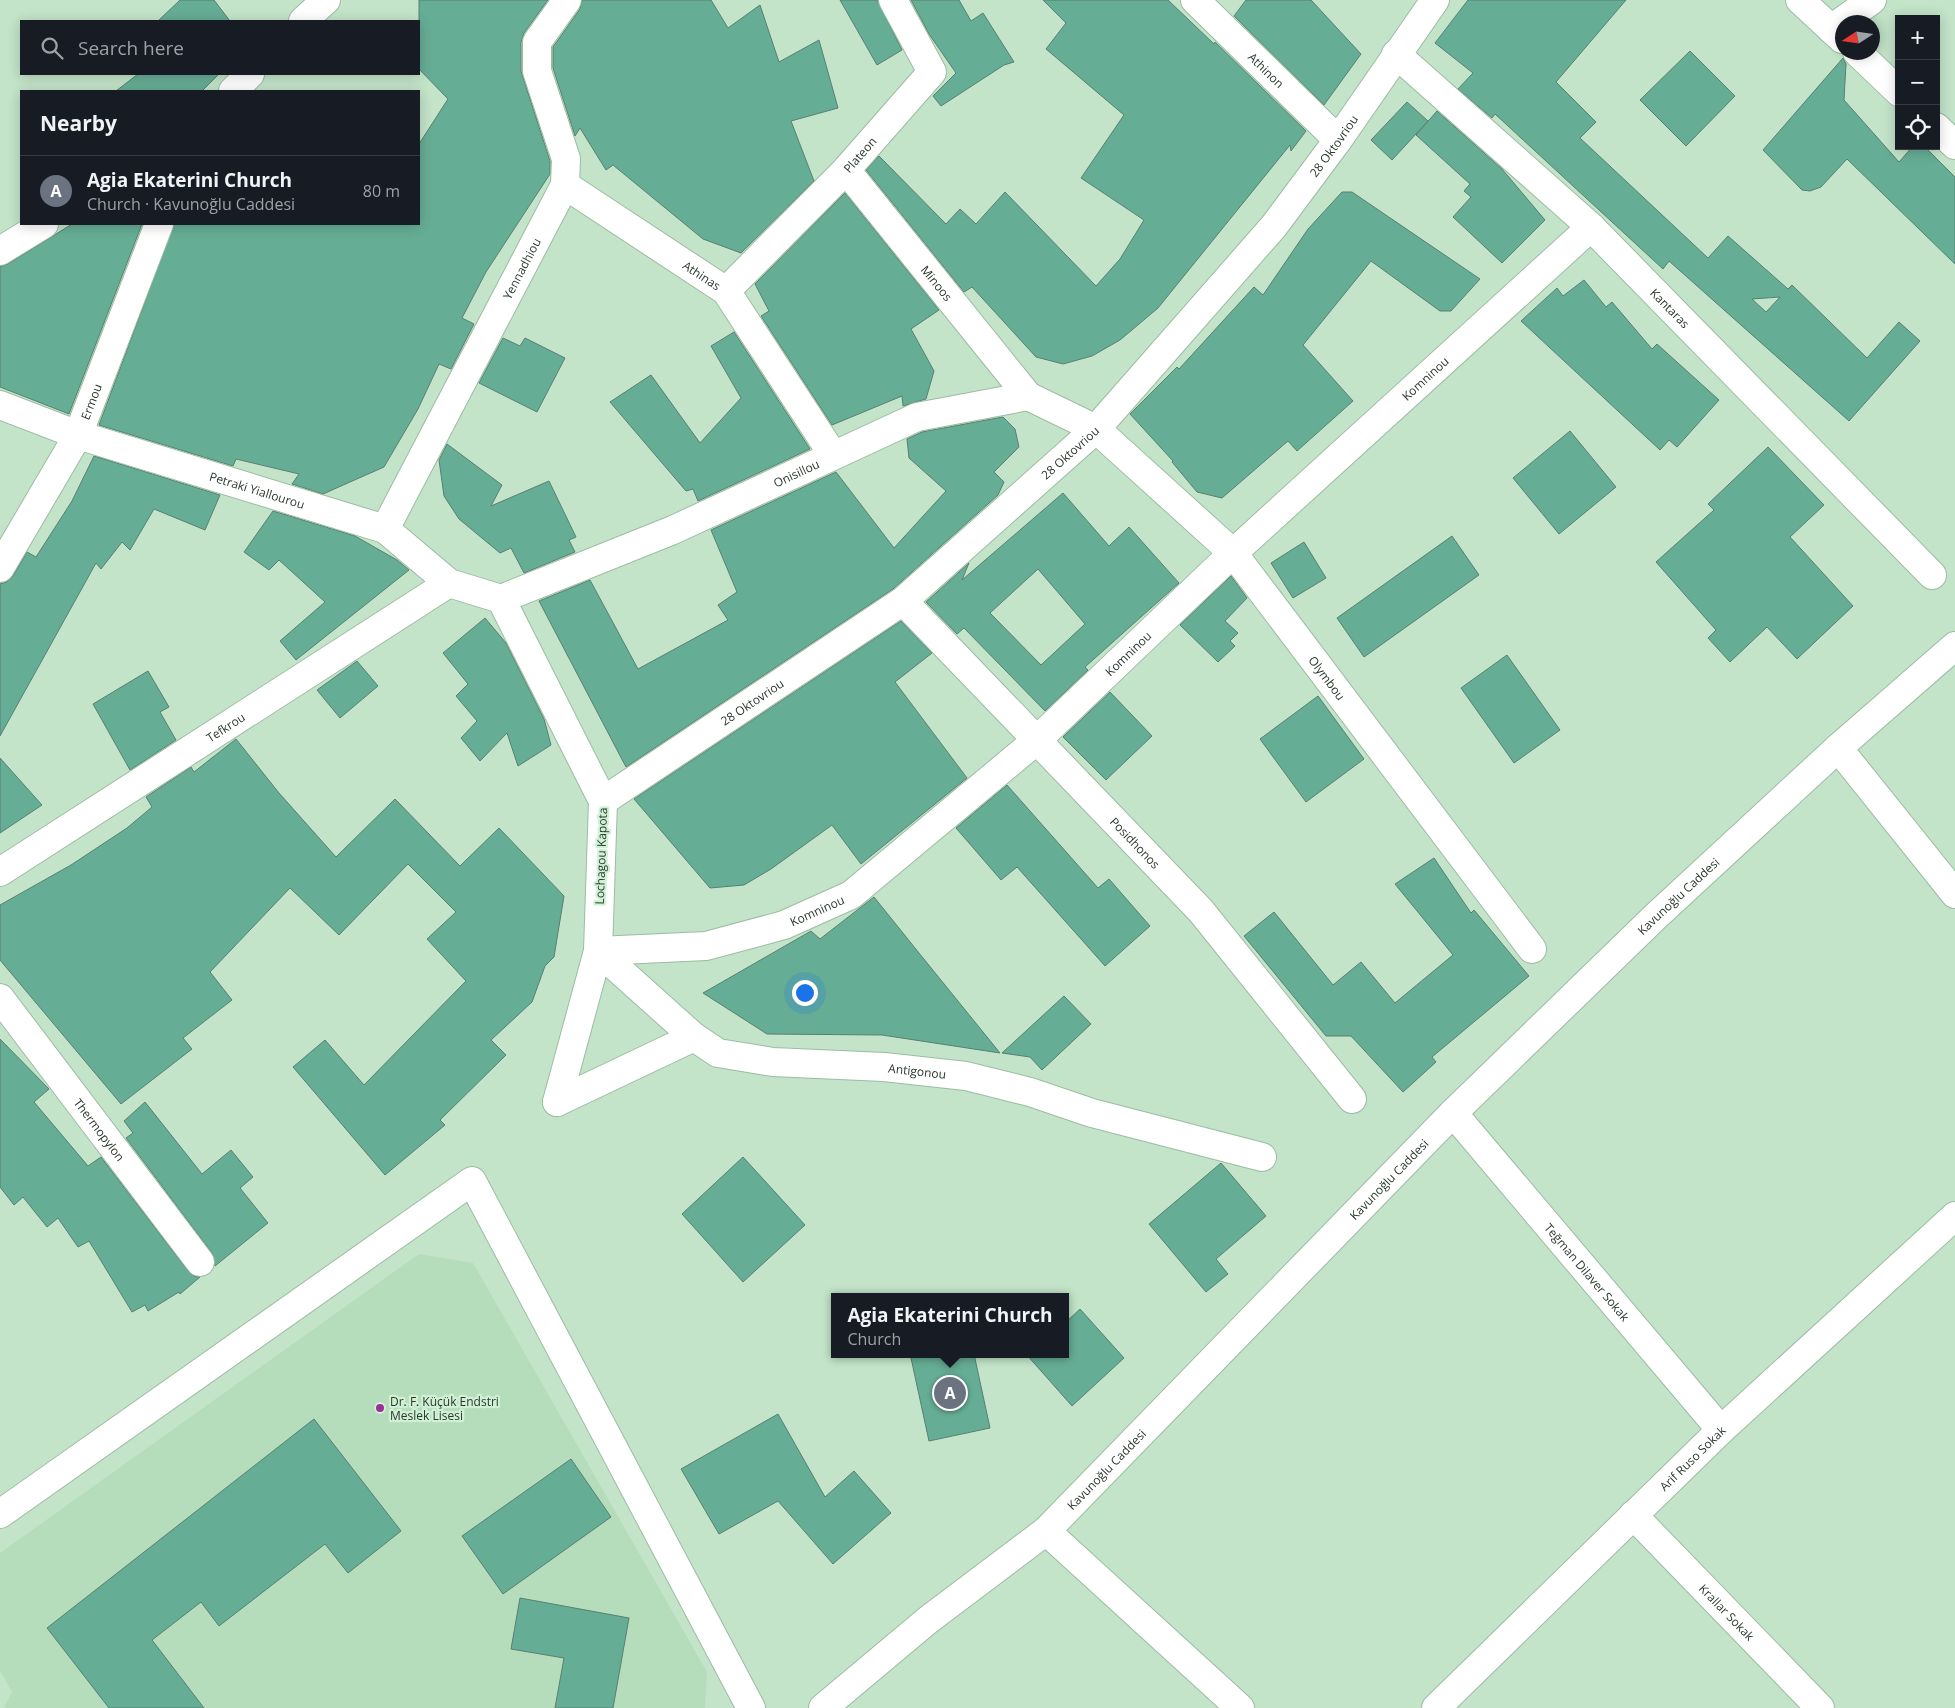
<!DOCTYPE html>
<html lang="en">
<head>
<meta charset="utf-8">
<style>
	:root { --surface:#171b24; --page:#20242c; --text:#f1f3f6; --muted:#9ea1a6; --line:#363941; --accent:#c99cca }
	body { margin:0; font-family:"Open Sans",sans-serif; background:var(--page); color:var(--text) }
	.controls { position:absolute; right:15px; top:15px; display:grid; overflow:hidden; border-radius:0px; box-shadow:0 2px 12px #0003 }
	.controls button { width:45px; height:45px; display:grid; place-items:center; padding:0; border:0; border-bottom:1px solid var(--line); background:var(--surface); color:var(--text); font:25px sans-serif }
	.compass { position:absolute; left:1835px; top:15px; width:45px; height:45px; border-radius:50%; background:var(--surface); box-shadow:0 2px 12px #0003; rotate:258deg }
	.you { position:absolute; left:804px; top:992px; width:18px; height:18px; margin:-12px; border:4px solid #fff; border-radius:50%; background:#1a73e8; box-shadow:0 0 0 8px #1a73e833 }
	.badge { display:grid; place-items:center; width:32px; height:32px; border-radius:50%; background:var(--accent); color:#fff; font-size:16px; font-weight:700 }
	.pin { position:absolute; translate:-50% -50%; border:2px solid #fff; box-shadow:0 1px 5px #0006 }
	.popup { position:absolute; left:831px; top:1293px; width:238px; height:65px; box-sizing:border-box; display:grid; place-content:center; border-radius:0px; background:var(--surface); filter:drop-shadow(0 1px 4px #0005); font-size:16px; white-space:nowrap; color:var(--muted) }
	.popup b { font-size:19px; color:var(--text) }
	.popup::after { content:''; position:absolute; left:50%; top:100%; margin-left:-10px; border:10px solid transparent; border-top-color:var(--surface) }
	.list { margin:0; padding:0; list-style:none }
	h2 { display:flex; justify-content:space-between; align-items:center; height:65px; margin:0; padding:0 20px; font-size:21px }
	h2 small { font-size:16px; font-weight:400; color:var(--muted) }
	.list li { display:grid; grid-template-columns:32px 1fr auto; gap:15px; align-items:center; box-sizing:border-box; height:70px; padding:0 20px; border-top:1px solid var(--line) }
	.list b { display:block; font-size:19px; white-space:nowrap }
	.list p { margin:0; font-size:16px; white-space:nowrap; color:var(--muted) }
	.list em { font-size:16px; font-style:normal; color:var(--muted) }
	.icon { flex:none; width:28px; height:28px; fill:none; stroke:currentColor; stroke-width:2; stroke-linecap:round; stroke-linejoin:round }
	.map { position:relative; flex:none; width:1955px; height:1708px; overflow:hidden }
	.search { position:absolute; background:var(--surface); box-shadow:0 2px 12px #0003; left:20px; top:20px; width:400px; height:55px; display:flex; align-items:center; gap:12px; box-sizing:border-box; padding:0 18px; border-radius:0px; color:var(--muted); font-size:19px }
	.panel { position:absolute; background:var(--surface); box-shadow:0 2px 12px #0003; left:20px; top:90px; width:400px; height:135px; border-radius:0px }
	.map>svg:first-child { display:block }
	.built { fill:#b5dcbb }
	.building { fill:#66ad95; stroke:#588072; fill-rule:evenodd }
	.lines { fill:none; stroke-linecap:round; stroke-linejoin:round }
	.minor-casing { stroke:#9cbca2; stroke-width:30 }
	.tertiary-casing { stroke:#9cbca2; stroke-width:30 }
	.secondary-casing { stroke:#9cbca2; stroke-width:30 }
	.minor { stroke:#fff; stroke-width:28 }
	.tertiary { stroke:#fff; stroke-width:28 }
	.secondary { stroke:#fff; stroke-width:28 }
	.poi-dot { fill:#993194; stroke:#d0f1d6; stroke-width:2 }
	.labels { text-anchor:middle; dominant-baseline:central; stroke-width:4.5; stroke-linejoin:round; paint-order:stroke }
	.street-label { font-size:12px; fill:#2b382d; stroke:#d0f1d6 }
	.poi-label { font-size:12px; fill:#2b382d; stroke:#d0f1d6; text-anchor:start }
</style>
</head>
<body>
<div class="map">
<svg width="1955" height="1708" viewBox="0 0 1955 1708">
	<rect width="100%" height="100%" fill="#c3e4c9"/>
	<path class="built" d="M419 1254 473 1263 707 1672 705 1708H4L12 1692 0 1670V1553Z"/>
	<g class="building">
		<path d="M180 0H214L230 21H158Z"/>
		<path d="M419 0H548L524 33 521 42V71L550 161V174L486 272 462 318 474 324 451 369 439 364 418 409 384 467 323 494 292 484 299 474 236 459 233 466 99 425 174 224H419V144L448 99 419 69Z"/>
		<path d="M582 0H711L728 28 760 5 779 62 819 40 838 108 791 121 814 181 741 253 703 239 613 165 606 170 580 128 575 136 553 68V47L580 9Z"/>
		<path d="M840 0H877L902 50 877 65Z"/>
		<path d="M911 0H959L971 21 983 13 1014 62 1004 65 941 106 933 96 956 73 929 34Z"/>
		<path d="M1043 0H1168L1214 44 1215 42 1306 131 1291 151 1290 145 1158 308 1120 340 1092 356 1063 364 1036 357 972 287 964 292 866 170 879 156 946 224 960 209 976 224 1005 192 1096 286 1120 259 1144 220 1081 178 1124 115 1046 49 1066 23Z"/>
		<path d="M1246 0H1311L1361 54 1324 105 1234 16Z"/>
		<path d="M1468 0H1626L1556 82 1596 122 1580 138 1708 258 1728 236 1788 289 1792 285 1867 358 1899 322 1920 341 1849 421 1669 261 1663 269 1495 114 1492 118 1458 89 1473 73 1435 43ZM1780 297 1766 312 1752 299Z"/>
		<path d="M1690 51 1735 96 1686 146 1640 100Z"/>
		<path d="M1843 58 1846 64 1844 100 1899 162 1913 146H1924L1955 177V264L1847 159 1821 187 1810 191 1802 190 1763 150Z"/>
		<path d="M138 74H219L202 91H116Z"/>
		<path d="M1407 102 1428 121 1392 160 1371 140Z"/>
		<path d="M1437 111 1502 169 1545 220 1502 263 1453 217 1471 197 1464 191 1470 184 1416 135Z"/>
		<path d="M1342 192H1352L1480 279 1451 311H1440L1371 261 1303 345 1353 401 1297 451 1288 441 1222 498 1197 492 1172 462 1173 461 1130 414 1177 367 1179 369 1254 287 1263 295 1308 229Z"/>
		<path d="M845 193 939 310 911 329 934 371 926 399 903 406 902 396 832 425 761 316 769 311 755 284Z"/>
		<path d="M72 224H142L69 414 0 387V267L8 264Z"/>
		<path d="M1584 280 1606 307 1612 302 1652 349 1657 344 1719 400 1677 447 1669 440 1660 450 1521 321 1557 288 1563 296Z"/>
		<path d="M734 332 810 449 698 501 693 489 686 491 610 402 651 375 700 443 741 398 711 346Z"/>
		<path d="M503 338 520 346 525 338 565 358 537 412 479 383Z"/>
		<path d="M1003 417 1015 429 1019 447 994 472 1004 482 998 495 893 589 626 767 539 601 590 580 638 669 728 620 718 605 737 592 711 530 836 472 894 548 946 491 909 458 907 439 922 432Z"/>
		<path d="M1570 431 1616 487 1559 534 1513 478Z"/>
		<path d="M447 444 502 485 491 506 549 481 576 537 569 540 575 552 524 573 511 548 500 553 459 519 444 496 439 460Z"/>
		<path d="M1768 447 1824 505 1790 537 1853 606 1797 659 1767 627 1730 662 1708 638 1716 630 1656 562 1714 510 1708 504Z"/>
		<path d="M94 456 220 495 205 530 154 509 130 550 122 542 101 569 96 563 0 736V584L7 582 13 576 27 552 36 557 72 501Z"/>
		<path d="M1063 493 1109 546 1129 527 1179 583 1085 667 1088 670 1045 711 964 628 957 634 926 602 969 563 962 580ZM1038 569 1085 624 1041 665 990 613Z"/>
		<path d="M273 511 355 536 397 560 409 570 296 660 280 641 325 602 279 560 269 570 244 552Z"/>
		<path d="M1452 536 1479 575 1364 657 1337 618Z"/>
		<path d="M1304 542 1326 578 1293 598 1271 563Z"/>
		<path d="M1231 576 1247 598 1225 621 1238 633 1230 641 1235 646 1218 662 1180 625Z"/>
		<path d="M485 618 506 643 544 719 551 745 518 766 507 733 480 761 461 738 477 721 456 696 468 684 443 653Z"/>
		<path d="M901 621 932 653 895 682 967 778 861 864 832 825 771 869 744 885 710 888 634 799Z"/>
		<path d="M1507 655 1560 730 1514 763 1461 688Z"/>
		<path d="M357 661 378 686 340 718 317 690Z"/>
		<path d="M148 671 169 707 160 712 176 740 130 770 93 704Z"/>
		<path d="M1110 692 1152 736 1106 780 1063 737Z"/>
		<path d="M1318 696 1364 759 1306 802 1260 739Z"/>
		<path d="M236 739 279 793 336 857 395 799 460 866 499 828 564 896 554 957 545 966 532 1002 491 1040 506 1055 440 1120 445 1125 385 1175 293 1067 325 1040 364 1085 466 981 427 939 456 912 408 864 339 935 290 888 210 972 232 1000 183 1038 192 1049 121 1104 0 960V905L71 865 127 828 152 807 146 797 191 767 194 772Z"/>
		<path d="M0 758 42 805 0 833Z"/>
		<path d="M1007 785 1098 888 1109 879 1150 926 1105 966 1017 867 1001 880 956 828Z"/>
		<path d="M1434 858 1471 913 1474 910 1529 976 1432 1057 1436 1062 1403 1092 1351 1036H1326L1244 936 1274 912 1333 985 1361 962 1395 1003 1453 955 1395 884Z"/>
		<path d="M874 897 919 953 1000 1053 882 1035 767 1034 703 993 811 931 820 939Z"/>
		<path d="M1064 996 1091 1024 1042 1070 1030 1057 1002 1053Z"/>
		<path d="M0 1039 49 1089 34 1102 88 1166 101 1157 188 1271 194 1276 200 1277 180 1294 179 1292 148 1311 145 1305 132 1312 89 1241 78 1247 58 1218 47 1227 23 1197 14 1205 0 1187Z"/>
		<path d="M145 1102 202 1174 231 1150 253 1177 240 1188 268 1223 215 1266 212 1253 126 1138 133 1133 124 1121Z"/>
		<path d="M743 1157 805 1225 743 1282 682 1214Z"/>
		<path d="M1221 1163 1266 1216 1216 1259 1228 1274 1206 1292 1149 1224Z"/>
		<path d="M1080 1309 1124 1358 1072 1406 1026 1354H1065V1323Z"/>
		<path d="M926 1354H974L990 1428 929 1441 911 1358Z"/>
		<path d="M778 1414 825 1497 854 1471 891 1513 833 1564 778 1501 719 1534 681 1469Z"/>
		<path d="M314 1419 401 1531 348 1573 325 1544 219 1626 201 1602 152 1640 204 1708H109L47 1628Z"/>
		<path d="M571 1459 611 1517 503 1594 462 1536Z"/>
		<path d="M520 1598 629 1618 613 1708H555L564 1658 511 1649Z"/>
	</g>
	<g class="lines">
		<defs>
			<g id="minor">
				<path id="s1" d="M1195 0 1338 140"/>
				<path d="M1800 0 1842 39"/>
				<path d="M303 21 326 0"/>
				<path d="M1831 29 1872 0"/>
				<path d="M1857 52 1899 92"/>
				<path id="s2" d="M1396 54 1591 227 1932 575"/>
				<path d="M233 91 250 74"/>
				<path d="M1936 127 1955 145"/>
				<path id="s3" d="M846 170 1028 396"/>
				<path id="s4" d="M565 185 726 291 833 455"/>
				<path d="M0 251 44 224"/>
				<path id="s5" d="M726 291 846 170 932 72 893 0"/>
				<path id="s6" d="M0 405 78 435 385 529 449 583 501 599"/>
				<path id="s7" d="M385 529 565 185 566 159 537 71V42L567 0"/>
				<path id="s8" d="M0 568 78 435 159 224"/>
				<path id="s9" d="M501 599 673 530 917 417 1028 396 1096 429 1233 553 1532 949"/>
				<path d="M501 599 603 801 598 951 557 1102"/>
				<path id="s10" d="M903 601 1201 911 1352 1099"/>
				<path id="s11" d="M603 801 903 601 1096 429 1274 226 1338 140 1435 0"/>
				<path id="s12" d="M0 872 449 583"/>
				<path id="s13" d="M598 951 706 946 784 925 851 895 1037 740 1233 553 1591 227"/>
				<path id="s14" d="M598 951 694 1037 718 1053 773 1062 884 1067 966 1076 1030 1092 1092 1113 1262 1157"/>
				<path id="s15" d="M0 998 200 1262"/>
				<path d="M557 1102 694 1037"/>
				<path id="s16" d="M1453 1113 1721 1430"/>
				<path d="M0 1514 472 1181 751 1708"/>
				<path id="s17" d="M1633 1515 1820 1708"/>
				<path d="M1046 1531 1240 1708"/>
				<path id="s18" d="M1436 1708 1721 1430 1955 1216"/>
			</g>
			<path id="tertiary" d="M1838 748 1955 894"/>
			<g id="secondary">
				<path id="s19" d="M823 1708 928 1620 1046 1531 1453 1113 1655 917 1838 748 1955 646"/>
			</g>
		</defs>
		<use href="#minor" class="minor-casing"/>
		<use href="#tertiary" class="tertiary-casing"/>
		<use href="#secondary" class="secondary-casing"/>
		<use href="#minor" class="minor"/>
		<use href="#tertiary" class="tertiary"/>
		<use href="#secondary" class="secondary"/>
	</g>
	<circle class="poi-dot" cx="380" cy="1408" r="5"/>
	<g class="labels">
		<g class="street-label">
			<text stroke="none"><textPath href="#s1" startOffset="100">Athinon</textPath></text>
			<text stroke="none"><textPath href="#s11" startOffset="989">28 Oktovriou</textPath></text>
			<text stroke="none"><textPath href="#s5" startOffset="191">Plateon</textPath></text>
			<text stroke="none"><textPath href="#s7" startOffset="294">Yennadhiou</textPath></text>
			<text stroke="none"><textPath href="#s4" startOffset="164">Athinas</textPath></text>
			<text stroke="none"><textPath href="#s3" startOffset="145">Minoos</textPath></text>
			<text stroke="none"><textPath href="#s2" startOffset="374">Kantaras</textPath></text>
			<text stroke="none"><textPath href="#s13" startOffset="1035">Komninou</textPath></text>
			<text stroke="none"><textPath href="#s8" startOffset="190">Ermou</textPath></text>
			<text stroke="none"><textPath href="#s11" startOffset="584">28 Oktovriou</textPath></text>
			<text stroke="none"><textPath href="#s9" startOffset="321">Onisillou</textPath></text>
			<text stroke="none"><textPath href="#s6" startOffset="271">Petraki Yiallourou</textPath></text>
			<text stroke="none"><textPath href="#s13" startOffset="630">Komninou</textPath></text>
			<text stroke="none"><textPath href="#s9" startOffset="984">Olymbou</textPath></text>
			<text stroke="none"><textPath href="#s11" startOffset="179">28 Oktovriou</textPath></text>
			<text stroke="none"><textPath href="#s12" startOffset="268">Tefkrou</textPath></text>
			<text stroke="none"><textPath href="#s10" startOffset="335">Posidhonos</textPath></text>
			<text transform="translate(601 856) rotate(-88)">Lochagou Kapota</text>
			<text stroke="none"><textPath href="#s19" startOffset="1181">Kavunoğlu Caddesi</textPath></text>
			<text stroke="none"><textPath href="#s13" startOffset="225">Komninou</textPath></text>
			<text stroke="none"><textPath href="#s14" startOffset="358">Antigonou</textPath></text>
			<text stroke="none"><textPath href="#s15" startOffset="165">Thermopylon</textPath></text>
			<text stroke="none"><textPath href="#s19" startOffset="776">Kavunoğlu Caddesi</textPath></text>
			<text stroke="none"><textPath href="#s16" startOffset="208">Teğman Dilaver Sokak</textPath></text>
			<text stroke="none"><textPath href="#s18" startOffset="358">Arif Ruso Sokak</textPath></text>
			<text stroke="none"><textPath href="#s19" startOffset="371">Kavunoğlu Caddesi</textPath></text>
			<text stroke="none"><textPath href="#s17" startOffset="135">Krallar Sokak</textPath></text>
		</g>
		<g class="poi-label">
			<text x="390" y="1401">Dr. F. Küçük Endstri<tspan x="390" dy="14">Meslek Lisesi</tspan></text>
		</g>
	</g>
</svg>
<div class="controls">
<button>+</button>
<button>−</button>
<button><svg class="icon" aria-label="locate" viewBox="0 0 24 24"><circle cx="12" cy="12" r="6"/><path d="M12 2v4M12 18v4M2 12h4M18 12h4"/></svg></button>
</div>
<svg class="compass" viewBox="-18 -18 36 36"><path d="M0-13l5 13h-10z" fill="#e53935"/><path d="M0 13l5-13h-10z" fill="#9ea1a6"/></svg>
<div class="you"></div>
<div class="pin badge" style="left:950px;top:1393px;background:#6b7280">A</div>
<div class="popup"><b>Agia Ekaterini Church</b>Church</div>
<div class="search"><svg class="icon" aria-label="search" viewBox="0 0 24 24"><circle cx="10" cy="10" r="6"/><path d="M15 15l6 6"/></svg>Search here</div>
<section class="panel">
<h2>Nearby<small></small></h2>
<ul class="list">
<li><span class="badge" style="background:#6b7280">A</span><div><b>Agia Ekaterini Church</b><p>Church · Kavunoğlu Caddesi</p></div><em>80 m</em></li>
</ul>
</section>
</div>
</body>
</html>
